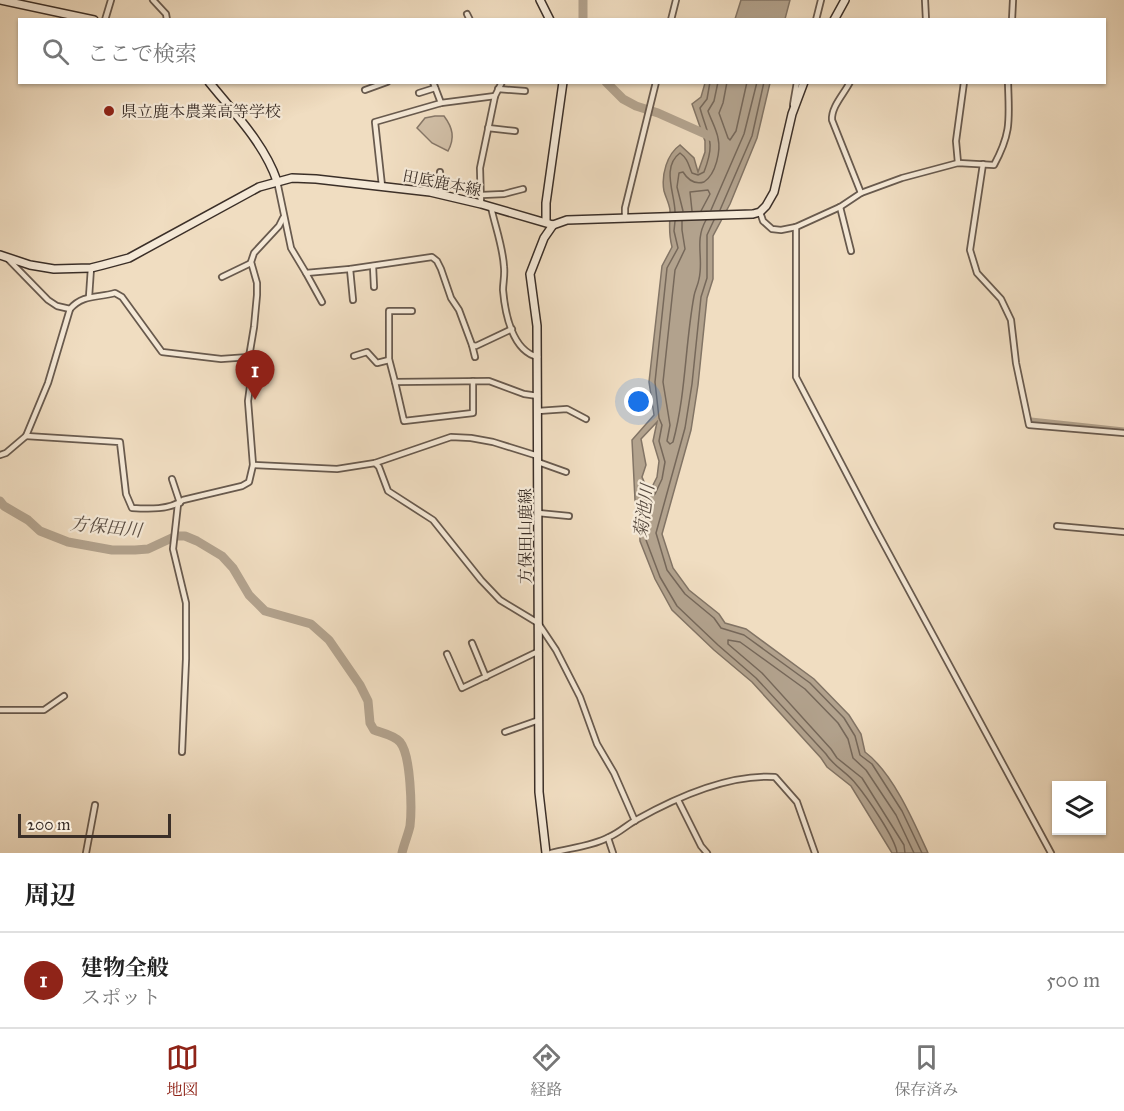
<!DOCTYPE html>
<html lang="ja">
<head>
<meta charset="utf-8">
<style>
	:root { --surface:#fff; --page:#f6f6f6; --text:#222; --muted:#767676; --line:#e0e0e0; --accent:#8f2418 }
	body { margin:0; font-family:"IM FELL Great Primer","Noto Serif JP",serif; background:var(--page); color:var(--text) }
	.controls { position:absolute; right:18px; bottom:18px; display:grid; overflow:hidden; border-radius:0px; box-shadow:0 2px 4px #0004 }
	.controls button { width:54px; height:54px; display:grid; place-items:center; padding:0; border:0; border-bottom:2px solid var(--line); background:var(--surface); color:var(--text); font:30px sans-serif }
	.scale { position:absolute; left:18px; bottom:15px; width:153px; box-sizing:border-box; padding-left:6px; border:3px solid #3b2f28; border-top:0; font-size:16px; line-height:21px; white-space:nowrap; color:#3b2f28; -webkit-text-stroke:4px #f5e9d7; paint-order:stroke }
	.you { position:absolute; left:639px; top:402px; width:21px; height:21px; margin:-15px; border:4px solid #fff; border-radius:50%; background:#1a73e8; box-shadow:0 0 0 9px #1a73e833 }
	.badge { display:grid; place-items:center; width:39px; height:39px; border-radius:50%; background:var(--accent); color:#fff; font-size:20px; font-weight:700 }
	.pin { position:absolute; translate:-50% -50px; filter:drop-shadow(0 2px 3px #0008) }
	.pin::after { content:''; position:absolute; top:32px; width:21px; height:18px; background:inherit; clip-path:polygon(0 0,100% 0,50% 100%) }
	.list { margin:0; padding:0; list-style:none }
	h2 { display:flex; justify-content:space-between; align-items:center; height:78px; margin:0; padding:0 24px; font-size:26px }
	h2 small { font-size:20px; font-weight:400; color:var(--muted) }
	.list li { display:grid; grid-template-columns:39px 1fr auto; gap:18px; align-items:center; box-sizing:border-box; height:96px; padding:0 24px; border-top:2px solid var(--line) }
	.list b { display:block; font-size:22px; white-space:nowrap }
	.list p { margin:0; font-size:20px; white-space:nowrap; color:var(--muted) }
	.list em { font-size:20px; font-style:normal; color:var(--muted) }
	.icon { flex:none; width:33px; height:33px; fill:none; stroke:currentColor; stroke-width:2; stroke-linecap:round; stroke-linejoin:round }
	.map { position:relative; flex:none; width:1124px; height:853px; overflow:hidden }
	.search { position:absolute; background:var(--surface); box-shadow:0 2px 4px #0004; left:18px; right:18px; top:18px; height:66px; display:flex; align-items:center; gap:15px; box-sizing:border-box; padding:0 21px; border-radius:0px; color:var(--muted); font-size:22px }
	.sheet { height:174px; background:var(--surface) }
	nav { display:flex; justify-content:space-around; align-items:center; box-sizing:border-box; height:84px; border-top:2px solid var(--line); background:var(--surface); font-size:16px; color:var(--muted) }
	nav a { display:grid; justify-items:center; gap:3px }
	nav .on { color:var(--accent) }
	.map>svg:first-child { display:block }
	.green { fill:#d1bfa7; stroke:#867768; stroke-width:1.5 }
	.water { fill:#b2a28d; stroke:#827465; stroke-width:1.5; fill-rule:evenodd }
	.lines { fill:none; stroke-linecap:round; stroke-linejoin:round }
	.shore { stroke:#76685a; stroke-width:1.5 }
	.canal { stroke:#b2a28d; stroke-width:5 }
	.river { stroke:#b2a28d; stroke-width:9 }
	.street-casing { stroke:#685a4e; stroke-width:8 }
	.secondary-casing { stroke:#3b2f28; stroke-width:10 }
	.street { stroke:#f5e9d7; stroke-width:4.5 }
	.secondary { stroke:#f5e9d7; stroke-width:7 }
	.poi-dot { fill:#8f2418; stroke:#f5e9d7; stroke-width:2 }
	.labels { text-anchor:middle; dominant-baseline:central; stroke-width:4.5; stroke-linejoin:round; paint-order:stroke }
	.poi-label { font-size:16px; fill:#3b2f28; stroke:#f5e9d7; text-anchor:start }
	.street-label { font-size:16px; fill:#3b2f28; stroke:#f5e9d7 }
	.water-label { font-size:18px; font-style:italic; fill:#594c41; stroke:#f5e9d7 }
</style>
</head>
<body>
<div class="map">
<svg width="1124" height="853" viewBox="0 0 1124 853">
	<rect width="100%" height="100%" fill="#f0ddc1"/>
	<filter id="stains"><feTurbulence type="fractalNoise" baseFrequency=".00333" numOctaves="4"/><feColorMatrix values="0 0 0 0 .2 0 0 0 0 .09 0 0 0 0 .02 0 0 0 .5 -.17"/></filter>
	<radialGradient id="worn" r=".72"><stop offset=".6" stop-color="#630" stop-opacity="0"/><stop offset="1" stop-color="#630" stop-opacity=".3"/></radialGradient>
	<path class="green" d="M435 116H444C453 128 455 138 448 151L432 143 417 128 425 118Z"/>
	<g class="water">
		<path d="M741 0H790L785 19H735Z"/>
		<path d="M705 83H770L757 138 730 204 713 236V279L707 298 698 385 691 430 662 534 673 568 689 590 719 614 725 623 746 629 814 679 849 715 861 734 865 752C893 773 914 822 928 853H892L851 786 827 767 821 758 752 682 714 650 672 610 655 579 640 541 639 510 635 500 632 440 654 415 649 382 662 266 672 247C668 232 670 225 670 210 669 203 666 198 664 191 661 175 667 154 680 145L694 158 698 172 705 152V141L692 104 701 97ZM657 422 653 441 659 461 657 477 649 493 642 477 646 465 641 439Z"/>
	</g>
	<g class="lines">
		<g class="shore">
			<path d="M727 82 723 103 719 113 728 138 730 140 736 131 747 82"/>
			<path d="M711 210 744 134 757 82"/>
			<path d="M720 210 752 136 764 82"/>
			<path d="M683 211 677 187 679 173 683 172C688 180 694 185 704 182 716 174 721 151 718 138 716 128 711 120 708 111L714 101 718 82"/>
			<path d="M692 211 690 192 708 190 710 194 701 211"/>
			<path d="M675 212C675 194 661 167 680 153 688 159 688 164 692 173L698 175 704 172C716 141 708 137 700 108L707 99 710 82"/>
			<path d="M714 220 707 235V278L701 297 692 384 685 428 656 533 667 570 685 594 714 618 721 628 744 635 810 683 844 718 855 736 860 755 872 764 902 811 922 853"/>
			<path d="M675 221 674 231 678 248 667 268 655 382 659 418 662 425 659 441 665 462 662 479 655 494 651 497 644 496 641 498 645 509 646 540 660 577 677 606 718 645 756 678 826 754C834 767 847 772 856 784 866 796 896 839 897 853"/>
			<path d="M682 221V230L685 249 675 270 663 382 670 425 667 441 670 444 673 442C686 394 685 345 694 296 695 290 698 285 699 279 704 258 694 241 706 220"/>
			<path d="M905 853 904 845 862 778 837 758 831 749 762 673 728 644V640L740 642 805 689 838 723 848 739 853 758 866 770 896 815 914 853"/>
		</g>
		<path class="canal" d="M1031 420 1124 430"/>
		<g class="river">
			<path d="M583 20V0"/>
			<path d="M606 82 623 99 636 106 658 113 712 137"/>
			<path d="M0 501 4 506 28 520 40 531 68 542 112 550H135L148 549 176 536H185L197 541 222 556 233 568 249 595 265 611 311 624 329 640 360 685 368 701 370 723 374 730C382 733 394 735 400 742 411 755 412 809 410 826 408 835 404 844 402 853"/>
		</g>
		<defs>
			<g id="street">
				<path d="M153 0 166 14 167 20"/>
				<path d="M925 0 926 20"/>
				<path d="M467 14 470 20"/>
				<path d="M105 20 111 0"/>
				<path d="M671 20 676 0"/>
				<path d="M816 20 821 0"/>
				<path d="M1012 20 1013 0"/>
				<path d="M433 82 441 103"/>
				<path d="M850 82C844 94 831 107 832 120L861 193"/>
				<path d="M498 89 525 91"/>
				<path d="M365 90 387 82"/>
				<path d="M419 93 435 88"/>
				<path d="M793 105 797 82"/>
				<path d="M488 128 515 131"/>
				<path d="M958 163 956 141 964 82"/>
				<path d="M983 164 970 250 977 273 1001 299 1011 320 1016 363 1029 425 1124 433"/>
				<path d="M440 172 441 194"/>
				<path d="M277 181 291 248 306 273 350 269 432 257 437 261 441 269 451 298 459 310 472 345 476 346 512 329"/>
				<path d="M382 186 375 122 441 103 495 96"/>
				<path d="M482 195 504 194 523 189"/>
				<path d="M481 204 480 168 495 96 502 82"/>
				<path d="M491 207C495 226 503 247 504 267 505 275 503 283 503 290 505 313 512 351 538 357"/>
				<path d="M840 207 851 251"/>
				<path d="M760 212 763 221 772 229 781 230 796 227 840 207 861 193 902 178 958 163 994 165C1012 132 1009 119 1008 82"/>
				<path d="M625 219V208L656 82"/>
				<path d="M796 227V377L874 526 1051 853"/>
				<path d="M8 259 48 300 57 306 70 309"/>
				<path d="M373 266 374 287"/>
				<path d="M350 269 353 300"/>
				<path d="M306 273 322 302"/>
				<path d="M222 277 251 263"/>
				<path d="M89 297 91 268"/>
				<path d="M412 311H389V359L395 382 489 381 524 394 538 396"/>
				<path d="M472 345 475 357"/>
				<path d="M354 356 367 352 377 363 389 360"/>
				<path d="M395 382 404 421 473 413V381"/>
				<path d="M538 411 567 409 586 419"/>
				<path d="M26 436 120 442 126 494 132 508C148 509 170 510 183 500L242 486 249 482 253 465 248 401 251 379 249 357 254 327 257 295V283L251 262 254 253 279 226 283 218"/>
				<path d="M0 455 6 453 26 436 48 383 70 309C83 294 98 298 115 293L122 297 162 352 221 359 249 357"/>
				<path d="M538 462 566 472"/>
				<path d="M375 463 451 437 471 438 493 442 538 456"/>
				<path d="M253 465 337 469 375 463 379 467 388 491 433 520 481 580 500 600 538 623 556 650 580 697 597 744 614 773 635 821"/>
				<path d="M172 479 180 503"/>
				<path d="M178 504 173 549 186 603V659L182 752"/>
				<path d="M538 513 569 516"/>
				<path d="M1057 526 1124 532"/>
				<path d="M472 643 486 677"/>
				<path d="M447 654 462 688 539 651"/>
				<path d="M0 710H44L64 696"/>
				<path d="M505 732 539 720"/>
				<path d="M678 800 701 846 707 853"/>
				<path d="M608 838 613 853"/>
				<path d="M86 853 95 805"/>
				<path d="M551 853C570 848 593 846 609 837 619 833 627 825 636 820 677 797 728 774 775 777L797 802 815 853"/>
			</g>
			<g id="secondary">
				<path d="M0 0 94 20"/>
				<path d="M540 0 550 20"/>
				<path d="M834 20 845 0"/>
				<path d="M209 82C234 113 264 143 277 181"/>
				<path d="M546 222V203L563 82"/>
				<path d="M0 255 30 265 54 269 91 268 103 265 129 258 259 187 292 178 316 179 430 192 481 204 553 225 567 220 753 214 760 212 766 206 774 192 792 114 804 82"/>
				<path d="M546 853 539 792 537 326 530 274 544 238 553 225"/>
			</g>
		</defs>
		<use href="#street" class="street-casing"/>
		<use href="#secondary" class="secondary-casing"/>
		<use href="#street" class="street"/>
		<use href="#secondary" class="secondary"/>
	</g>
	<circle class="poi-dot" cx="109" cy="111" r="6"/>
	<g class="labels">
		<g class="poi-label">
			<text x="121" y="111">県立鹿本農業高等学校</text>
		</g>
		<g class="street-label">
			<text transform="translate(442 183) rotate(11)">田底鹿本線</text>
			<text transform="translate(525 536) rotate(-90)">方保田山鹿線</text>
		</g>
		<g class="water-label">
			<text transform="translate(644 511) rotate(-82)">菊池川</text>
			<text transform="translate(106 527) rotate(6)">方保田川</text>
		</g>
	</g>
	<rect width="100%" height="100%" filter="url(#stains)"/>
	<rect width="100%" height="100%" fill="url(#worn)"/>
</svg>
<div class="controls">
<button><svg class="icon" aria-label="layers" viewBox="0 0 24 24"><path d="M12 4l9 5-9 5-9-5zM3 14l9 5 9-5"/></svg></button>
</div>
<div class="scale">200 m</div>
<div class="you"></div>
<div class="pin badge" style="left:255px;top:400px">1</div>
<div class="search"><svg class="icon" aria-label="search" viewBox="0 0 24 24"><circle cx="10" cy="10" r="6"/><path d="M15 15l6 6"/></svg>ここで検索</div>
</div>
<section class="sheet">
<h2>周辺<small></small></h2>
<ul class="list">
<li><span class="badge">1</span><div><b>建物全般</b><p>スポット</p></div><em>500 m</em></li>
</ul>
</section>
<nav>
<a class="on"><svg class="icon" aria-label="map" viewBox="0 0 24 24"><path d="M3 6l6-2 6 2 6-2v14l-6 2-6-2-6 2zM9 4v14M15 6v14"/></svg>地図</a>
<a><svg class="icon" aria-label="directions" viewBox="0 0 24 24"><path d="M12 3l9 9-9 9-9-9zM9 14v-3h6M13 9l2 2-2 2"/></svg>経路</a>
<a><svg class="icon" aria-label="saved" viewBox="0 0 24 24"><path d="M7 4h10v16l-5-4-5 4z"/></svg>保存済み</a>
</nav>
</body>
</html>
